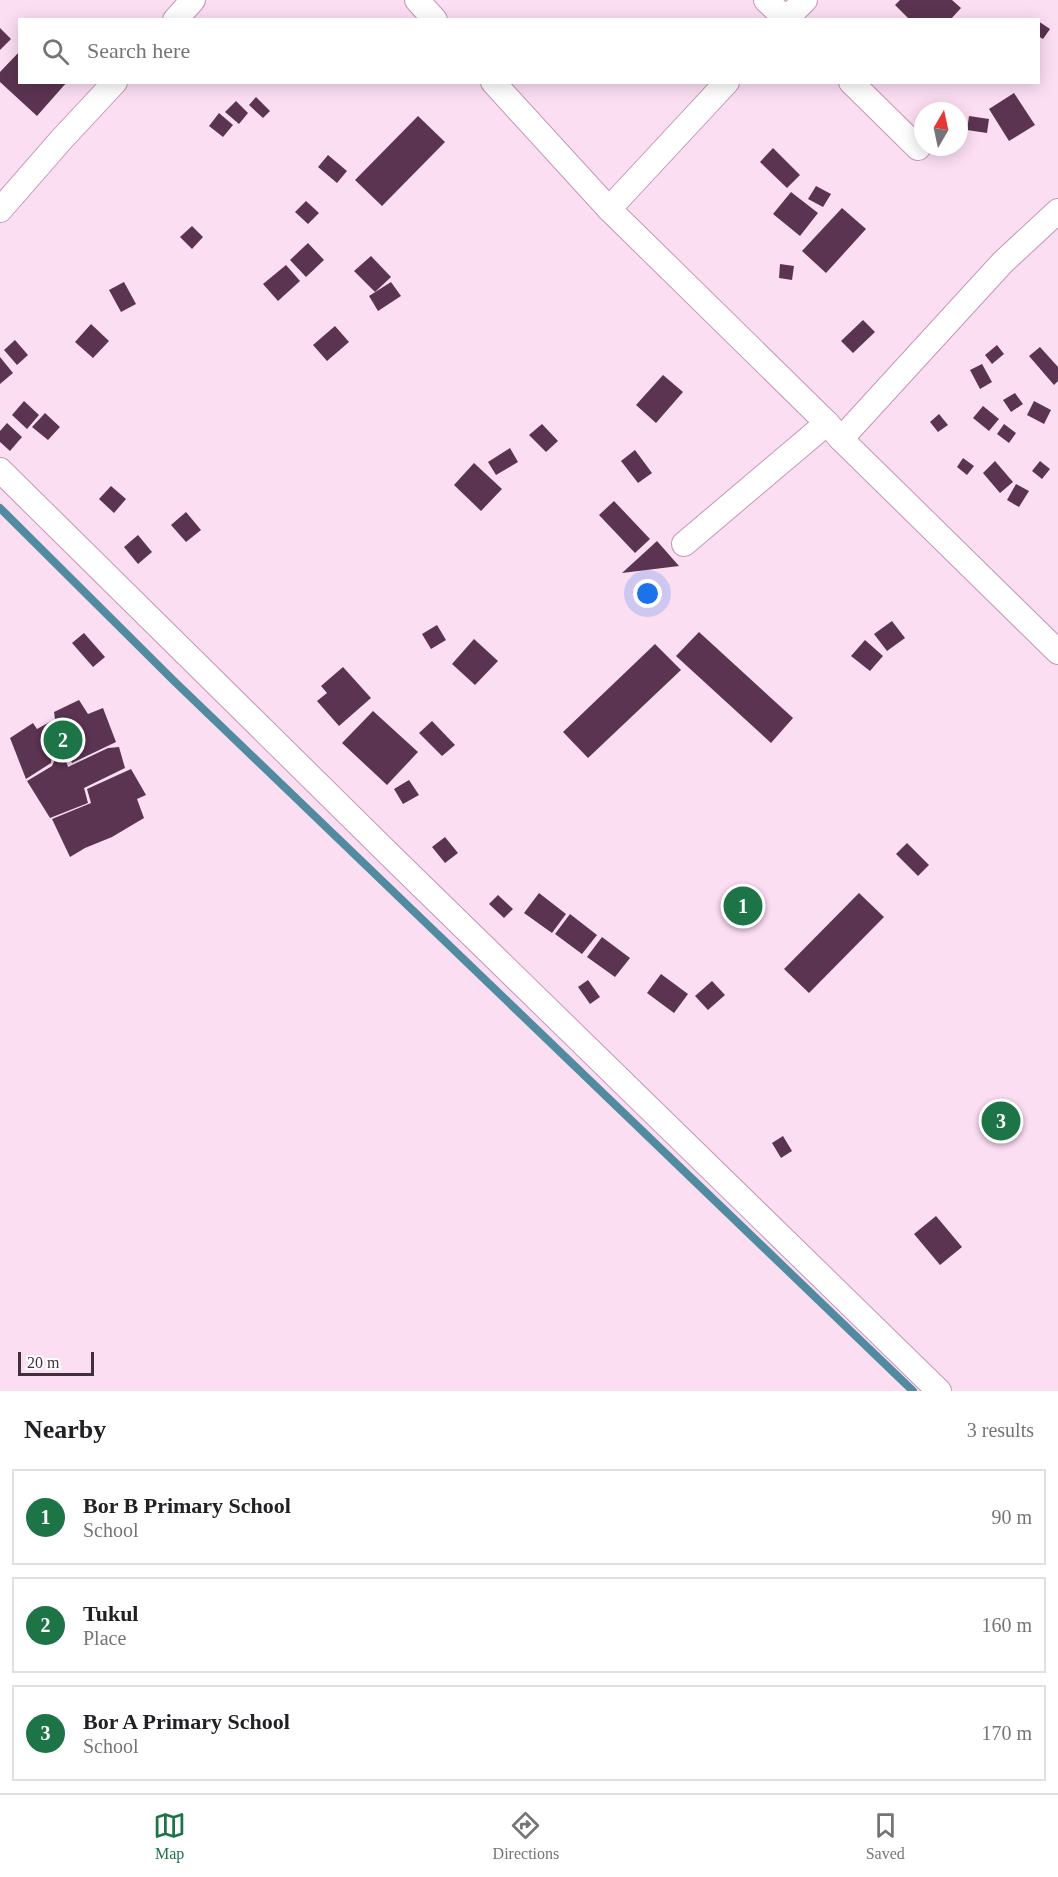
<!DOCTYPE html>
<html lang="en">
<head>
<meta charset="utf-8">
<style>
	:root { --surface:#fff; --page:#f6f6f6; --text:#202124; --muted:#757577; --line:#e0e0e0; --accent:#1c7447 }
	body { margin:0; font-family:"Times New Roman",serif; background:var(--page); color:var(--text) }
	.compass { position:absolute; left:914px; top:102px; width:54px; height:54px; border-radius:50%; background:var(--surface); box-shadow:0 3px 15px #0003; rotate:9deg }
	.scale { position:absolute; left:18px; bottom:15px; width:76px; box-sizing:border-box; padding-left:6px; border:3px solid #422f3d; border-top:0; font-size:16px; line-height:21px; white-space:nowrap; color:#422f3d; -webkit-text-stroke:4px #fff; paint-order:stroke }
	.you { position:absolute; left:648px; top:594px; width:21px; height:21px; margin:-15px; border:4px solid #fff; border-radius:50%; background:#1a73e8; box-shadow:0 0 0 9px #1a73e833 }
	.badge { display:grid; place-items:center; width:39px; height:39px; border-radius:50%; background:var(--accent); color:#fff; font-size:20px; font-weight:700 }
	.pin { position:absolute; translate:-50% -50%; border:3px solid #fff; box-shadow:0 2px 6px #0006 }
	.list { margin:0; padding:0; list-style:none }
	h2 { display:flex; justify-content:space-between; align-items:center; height:78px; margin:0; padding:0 24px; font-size:26px }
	h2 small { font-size:20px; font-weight:400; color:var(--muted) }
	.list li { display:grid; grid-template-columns:39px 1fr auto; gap:18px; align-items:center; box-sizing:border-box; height:96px; margin:0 12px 12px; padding:0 12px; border:2px solid var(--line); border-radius:0px }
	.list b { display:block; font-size:22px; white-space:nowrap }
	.list p { margin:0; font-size:20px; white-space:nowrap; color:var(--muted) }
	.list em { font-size:20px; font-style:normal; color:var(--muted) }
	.icon { flex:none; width:33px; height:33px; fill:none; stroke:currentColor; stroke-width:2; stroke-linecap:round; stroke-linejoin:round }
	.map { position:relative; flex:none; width:1058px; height:1391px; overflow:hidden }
	.search { position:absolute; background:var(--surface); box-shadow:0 3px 15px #0003; left:18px; right:18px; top:18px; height:66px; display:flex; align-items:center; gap:15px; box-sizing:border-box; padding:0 21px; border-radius:0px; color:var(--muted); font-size:22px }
	.sheet { height:402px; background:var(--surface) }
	nav { display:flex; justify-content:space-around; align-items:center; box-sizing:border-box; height:84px; border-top:2px solid var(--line); background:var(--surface); font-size:16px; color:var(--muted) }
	nav a { display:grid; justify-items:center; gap:3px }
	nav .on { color:var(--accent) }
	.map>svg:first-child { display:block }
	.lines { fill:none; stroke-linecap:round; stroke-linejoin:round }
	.stream { stroke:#518ba0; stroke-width:8 }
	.building { fill:#5b3452 }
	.minor-casing { stroke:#c496b8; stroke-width:26 }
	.minor { stroke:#fff; stroke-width:24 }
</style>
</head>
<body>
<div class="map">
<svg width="1058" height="1391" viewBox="0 0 1058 1391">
	<rect width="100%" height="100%" fill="#fcdef3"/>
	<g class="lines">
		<path class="stream" d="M0 508 173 680 913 1391"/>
	</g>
	<g class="building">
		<path d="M900 0H952L961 8 950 20H910L895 5Z"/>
		<path d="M1038 21 1050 29 1043 39 1038 36Z"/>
		<path d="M0 28 11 39 0 50Z"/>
		<path d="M20 51V82H67L37 116 0 82V72Z"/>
		<path d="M1014 93 1035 125 1009 141 989 109Z"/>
		<path d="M256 97 270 111 263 118 249 105Z"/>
		<path d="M236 101 248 113 239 124 225 112Z"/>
		<path d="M219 113 233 125 223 137 209 126Z"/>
		<path d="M418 116 445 142 382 206 355 180Z"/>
		<path d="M969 116 989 119 987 133 967 130Z"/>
		<path d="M773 148 800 175 787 188 760 162Z"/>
		<path d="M328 155 347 171 337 183 318 167Z"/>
		<path d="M816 186 831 194 823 207 808 199Z"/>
		<path d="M791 192 818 213 800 236 773 214Z"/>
		<path d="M306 201 319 213 308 224 295 212Z"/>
		<path d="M842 208 866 229 826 273 802 251Z"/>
		<path d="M192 226 203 237 192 249 180 237Z"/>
		<path d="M308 243 324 260 306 277 290 260Z"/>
		<path d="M371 256 391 277 375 292 354 271Z"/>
		<path d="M780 264 794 266 792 280 779 278Z"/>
		<path d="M286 265 300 281 278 301 263 284Z"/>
		<path d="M124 282 136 304 121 312 109 290Z"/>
		<path d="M391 282 401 296 378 311 369 296Z"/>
		<path d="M863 320 875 332 853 353 841 341Z"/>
		<path d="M91 324 109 341 93 358 75 342Z"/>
		<path d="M335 326 349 342 327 361 313 345Z"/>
		<path d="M15 340 28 355 17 365 4 350Z"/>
		<path d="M997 345 1004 354 992 364 985 355Z"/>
		<path d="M1040 347 1058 367V381L1054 385 1029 356Z"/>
		<path d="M0 357 13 373 0 384Z"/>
		<path d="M982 364 992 382 980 389 970 370Z"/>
		<path d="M663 375 683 392 656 423 636 405Z"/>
		<path d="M1015 393 1023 404 1011 412 1003 400Z"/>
		<path d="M24 401 39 415 27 429 12 415Z"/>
		<path d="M1034 401 1051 410 1044 424 1027 415Z"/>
		<path d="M983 406 999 419 989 431 973 418Z"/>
		<path d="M45 413 60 427 48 440 32 427Z"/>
		<path d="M939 414 948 425 938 432 930 422Z"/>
		<path d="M7 423 22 437 10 451 0 442V431Z"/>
		<path d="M542 424 558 441 546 452 529 435Z"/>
		<path d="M1004 424 1016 433 1009 443 997 434Z"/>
		<path d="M510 448 518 462 496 475 488 462Z"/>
		<path d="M635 450 652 473 638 483 621 461Z"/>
		<path d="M963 458 974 466 967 475 957 467Z"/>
		<path d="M995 461 1013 482 1000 493 983 473Z"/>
		<path d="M1040 461 1050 469 1042 479 1032 471Z"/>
		<path d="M474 463 502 489 481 511 454 485Z"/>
		<path d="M1016 484 1029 491 1019 507 1007 500Z"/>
		<path d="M111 486 126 499 114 513 99 499Z"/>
		<path d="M614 501 650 539 635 553 599 515Z"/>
		<path d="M186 512 201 530 186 542 171 525Z"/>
		<path d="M138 535 152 552 138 564 124 547Z"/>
		<path d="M657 541 679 566 622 573Z"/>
		<path d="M892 621 905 638 887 651 874 634Z"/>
		<path d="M437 625 446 640 431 649 422 634Z"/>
		<path d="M699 632 793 718 771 743 676 656Z"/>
		<path d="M84 633 105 657 93 667 72 643Z"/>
		<path d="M474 639 498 661 475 685 452 664Z"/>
		<path d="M865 640 883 656 870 671 851 656Z"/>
		<path d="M655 644 681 670 588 758 563 732Z"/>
		<path d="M343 667 371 698 339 726 317 701 327 693 321 686Z"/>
		<path d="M79 700 88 714 103 708 116 742 72 763 67 750 52 756 51 763 26 779 10 738 33 723 37 729 55 719 54 712Z"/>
		<path d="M373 711 418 752 387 785 342 743Z"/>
		<path d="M432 721 455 745 442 756 419 733Z"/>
		<path d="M119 747 125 768 84 788 88 803 50 818 27 781 52 766 55 759 64 754 68 767 108 748Z"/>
		<path d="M131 769 146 795 137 799 144 818 112 837 85 848 70 857 52 819 91 803 87 789Z"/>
		<path d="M409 780 419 795 403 804 394 789Z"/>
		<path d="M445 837 458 853 445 863 432 847Z"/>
		<path d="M907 843 929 865 918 876 896 854Z"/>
		<path d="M539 893 566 914 552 933 524 913Z"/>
		<path d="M859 893 884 917 809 993 784 969Z"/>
		<path d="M498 895 513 909 504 918 489 904Z"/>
		<path d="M570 914 597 935 582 954 555 934Z"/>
		<path d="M602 937 630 958 615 977 587 957Z"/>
		<path d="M661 974 688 994 674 1013 647 993Z"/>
		<path d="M588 980 600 997 590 1004 578 987Z"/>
		<path d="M712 981 725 995 708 1010 695 996Z"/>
		<path d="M783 1136 792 1151 781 1158 772 1143Z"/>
		<path d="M936 1216 962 1247 940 1265 914 1234Z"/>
	</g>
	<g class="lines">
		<defs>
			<g id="minor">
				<path d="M417 0 435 20"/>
				<path d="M766 0 787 20"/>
				<path d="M175 20 193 0"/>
				<path d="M785 20 805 0"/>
				<path d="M493 82 609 209 827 423 841 439 1058 652"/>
				<path d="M851 82 918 148"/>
				<path d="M609 209 727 82"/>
				<path d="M0 210 61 140 115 82"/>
				<path d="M841 439 1003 262 1058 211"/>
				<path d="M0 470 395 860 939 1391"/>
				<path d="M684 544 827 423"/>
			</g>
		</defs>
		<use href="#minor" class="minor-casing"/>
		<use href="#minor" class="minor"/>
	</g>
</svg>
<svg class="compass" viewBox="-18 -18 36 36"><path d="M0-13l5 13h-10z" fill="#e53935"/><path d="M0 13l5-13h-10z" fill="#757577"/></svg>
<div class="scale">20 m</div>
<div class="you"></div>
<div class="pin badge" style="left:743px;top:906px">1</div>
<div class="pin badge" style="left:63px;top:740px">2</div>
<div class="pin badge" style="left:1001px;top:1121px">3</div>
<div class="search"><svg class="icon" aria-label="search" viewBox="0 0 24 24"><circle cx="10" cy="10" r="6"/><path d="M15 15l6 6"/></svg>Search here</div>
</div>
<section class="sheet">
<h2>Nearby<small>3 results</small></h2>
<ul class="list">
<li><span class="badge">1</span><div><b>Bor B Primary School</b><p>School</p></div><em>90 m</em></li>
<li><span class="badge">2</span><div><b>Tukul</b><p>Place</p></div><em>160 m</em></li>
<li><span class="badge">3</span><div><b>Bor A Primary School</b><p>School</p></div><em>170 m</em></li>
</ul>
</section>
<nav>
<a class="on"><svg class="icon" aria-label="map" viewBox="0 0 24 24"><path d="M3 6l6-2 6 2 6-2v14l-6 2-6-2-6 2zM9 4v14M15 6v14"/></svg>Map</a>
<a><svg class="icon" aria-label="directions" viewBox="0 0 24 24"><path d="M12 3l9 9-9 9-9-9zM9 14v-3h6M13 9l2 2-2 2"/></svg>Directions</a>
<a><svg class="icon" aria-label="saved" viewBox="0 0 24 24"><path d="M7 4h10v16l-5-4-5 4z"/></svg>Saved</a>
</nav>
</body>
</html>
